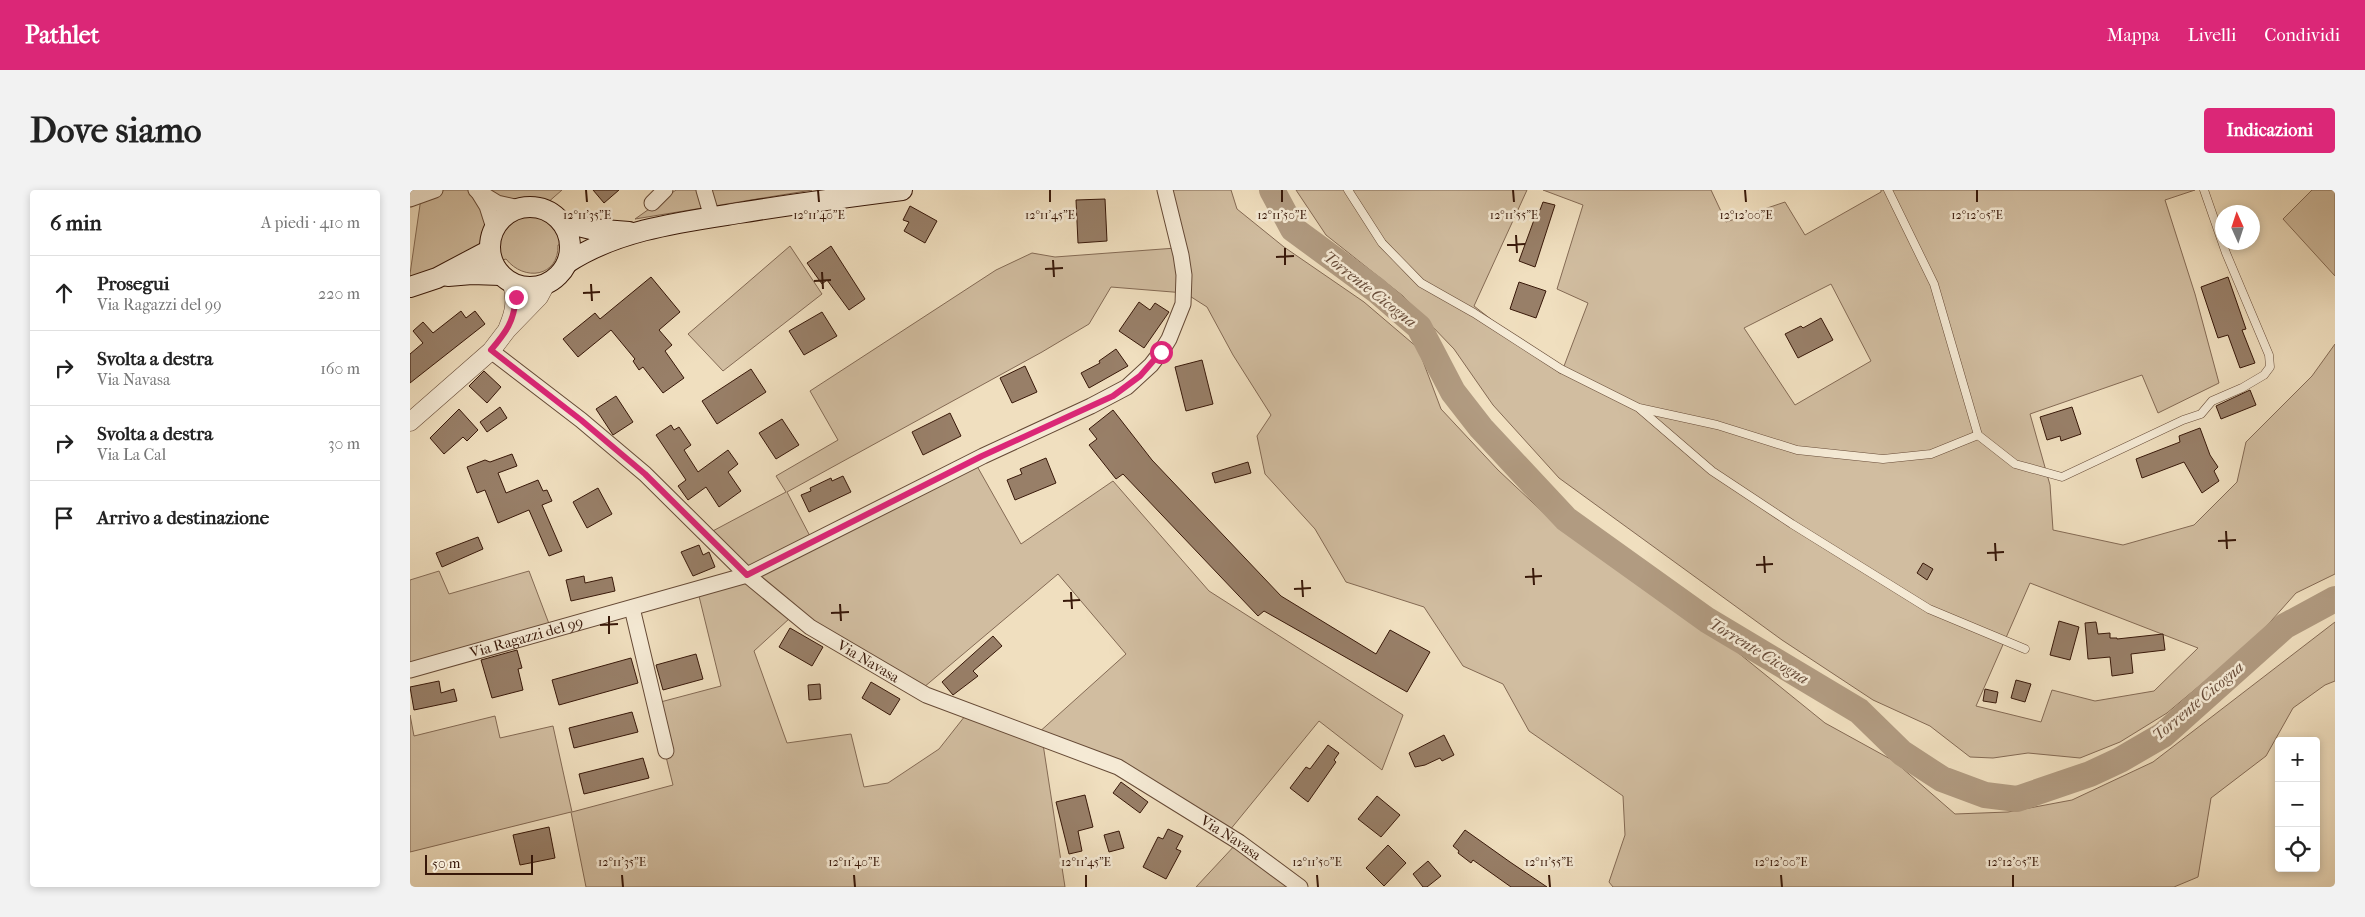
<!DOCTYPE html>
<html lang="it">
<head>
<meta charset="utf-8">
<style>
	:root { --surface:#fff; --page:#f2f2f2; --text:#222; --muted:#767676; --line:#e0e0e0; --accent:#db2777 }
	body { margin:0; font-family:"IM FELL French Canon",serif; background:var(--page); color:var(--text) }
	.controls { position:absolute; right:15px; bottom:15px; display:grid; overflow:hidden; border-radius:5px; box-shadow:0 2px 8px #0003 }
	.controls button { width:45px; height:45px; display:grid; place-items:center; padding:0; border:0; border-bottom:1px solid var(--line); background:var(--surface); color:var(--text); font:25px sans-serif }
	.compass { position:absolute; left:1805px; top:15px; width:45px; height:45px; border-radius:50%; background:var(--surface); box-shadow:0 2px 8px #0003; rotate:357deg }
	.scale { position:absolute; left:15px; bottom:12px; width:108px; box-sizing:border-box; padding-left:5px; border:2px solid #381809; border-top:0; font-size:14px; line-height:18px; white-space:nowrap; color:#381809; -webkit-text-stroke:4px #f5ead5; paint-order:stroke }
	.stop { position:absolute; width:15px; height:15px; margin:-11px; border:4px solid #db2777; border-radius:50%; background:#fff }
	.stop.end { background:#db2777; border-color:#fff; box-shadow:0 1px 5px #0008 }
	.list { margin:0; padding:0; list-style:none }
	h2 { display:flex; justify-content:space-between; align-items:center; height:65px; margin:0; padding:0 20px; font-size:21px }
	h2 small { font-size:16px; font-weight:400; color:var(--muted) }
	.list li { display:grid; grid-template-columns:32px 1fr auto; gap:15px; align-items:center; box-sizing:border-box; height:75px; padding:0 20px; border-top:1px solid var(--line) }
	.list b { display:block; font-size:19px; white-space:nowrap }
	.list p { margin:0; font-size:16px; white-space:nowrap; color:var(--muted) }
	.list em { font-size:16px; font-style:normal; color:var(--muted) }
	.icon { flex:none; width:28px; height:28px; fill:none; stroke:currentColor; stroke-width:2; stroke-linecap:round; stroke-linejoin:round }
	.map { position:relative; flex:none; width:1925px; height:697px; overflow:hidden; border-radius:5px }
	header { display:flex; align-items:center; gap:30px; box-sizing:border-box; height:70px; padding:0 25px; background:var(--accent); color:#fff }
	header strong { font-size:24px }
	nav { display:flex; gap:28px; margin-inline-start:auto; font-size:18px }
	.intro { display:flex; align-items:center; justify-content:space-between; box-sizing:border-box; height:120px; padding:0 30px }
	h1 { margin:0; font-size:35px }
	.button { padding:12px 22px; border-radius:5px; background:var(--accent); color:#fff; font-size:18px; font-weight:700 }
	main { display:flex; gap:30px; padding:0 30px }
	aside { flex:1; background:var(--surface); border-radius:5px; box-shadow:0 2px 8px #0003 }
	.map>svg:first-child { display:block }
	.green { fill:#d1bda0; stroke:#846a54; fill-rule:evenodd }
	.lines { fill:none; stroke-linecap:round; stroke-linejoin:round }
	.river { stroke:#b19b81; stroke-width:26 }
	.building { fill:#987f68; stroke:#381809 }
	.service-casing { stroke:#664a36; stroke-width:9 }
	.minor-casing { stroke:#664a36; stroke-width:17 }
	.tertiary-casing { stroke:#664a36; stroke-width:19 }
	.secondary-casing { stroke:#381809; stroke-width:22 }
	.service { stroke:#f5ead5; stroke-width:8 }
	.minor { stroke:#f5ead5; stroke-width:15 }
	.tertiary { stroke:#f5ead5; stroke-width:18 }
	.secondary { stroke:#f5ead5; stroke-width:20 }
	.route { stroke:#db2777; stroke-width:6 }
	.ticks { fill:none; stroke:#381809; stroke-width:2 }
	.labels { text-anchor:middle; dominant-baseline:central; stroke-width:5; stroke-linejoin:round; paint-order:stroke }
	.street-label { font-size:15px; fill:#381809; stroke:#f5ead5 }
	.water-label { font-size:16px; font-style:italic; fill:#684c39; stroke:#f5ead5 }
	.ticks-label { font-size:12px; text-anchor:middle; fill:#381809; stroke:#f5ead5; stroke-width:5; stroke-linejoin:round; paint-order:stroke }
</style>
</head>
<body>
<header>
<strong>Pathlet</strong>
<nav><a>Mappa</a><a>Livelli</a><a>Condividi</a></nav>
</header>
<div class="intro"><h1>Dove siamo</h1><a class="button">Indicazioni</a></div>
<main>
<aside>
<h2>6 min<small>A piedi · 410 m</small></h2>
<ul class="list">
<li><svg class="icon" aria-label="ahead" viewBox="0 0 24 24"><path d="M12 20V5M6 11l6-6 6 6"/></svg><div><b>Prosegui</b><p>Via Ragazzi del 99</p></div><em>220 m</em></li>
<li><svg class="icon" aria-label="right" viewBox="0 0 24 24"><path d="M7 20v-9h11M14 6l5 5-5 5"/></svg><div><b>Svolta a destra</b><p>Via Navasa</p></div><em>160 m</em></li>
<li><svg class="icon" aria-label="right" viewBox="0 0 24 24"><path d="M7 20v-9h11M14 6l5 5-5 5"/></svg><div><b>Svolta a destra</b><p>Via La Cal</p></div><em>30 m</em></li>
<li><svg class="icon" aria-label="arrive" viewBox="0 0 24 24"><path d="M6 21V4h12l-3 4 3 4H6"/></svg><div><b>Arrivo a destinazione</b></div></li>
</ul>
</aside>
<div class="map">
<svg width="1925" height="697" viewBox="0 0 1925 697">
	<rect width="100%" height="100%" fill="#f0dfbf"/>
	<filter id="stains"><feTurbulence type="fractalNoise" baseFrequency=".004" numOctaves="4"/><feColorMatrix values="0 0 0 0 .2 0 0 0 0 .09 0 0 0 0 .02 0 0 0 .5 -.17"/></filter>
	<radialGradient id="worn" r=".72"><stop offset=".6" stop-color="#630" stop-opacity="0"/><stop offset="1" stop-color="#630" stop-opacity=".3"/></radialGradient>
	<g class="green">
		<path d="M31 0H152L136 14 168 50 148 55C149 87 114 92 96 69L0 101V84L11 8Z"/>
		<path d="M266 0H402L225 29Z"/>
		<path d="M754 0H821L827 19 874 57 954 112 1008 158 1031 219 1088 280 1154 342 1326 461 1415 533 1484 571 1545 624 1598 622 1662 610 1743 572 1925 432V491L1915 495 1883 518 1856 566 1801 608 1788 687 1764 697H1203L1199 692 1215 645 1213 606 1119 541 1093 494 1053 476 1014 417 936 392 905 339 855 284 847 246 861 225 823 165 797 117 775 103 701 97 679 134 632 162 377 302 402 350 563 269 611 354 703 291 799 401 993 525 972 580 909 531 815 646 728 591 633 554 655 697H176L161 622 0 662V525L4 546 85 526 90 548 143 536 162 622 263 595 243 514 311 496 287 398 337 383 299 343 376 302 366 286 428 250 400 201 586 80 622 63 645 67 766 58ZM648 384 716 464 627 544 555 526 529 559 478 593 454 597 441 544 377 553 344 461 380 428 507 503Z"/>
		<path d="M886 0H1117L1064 116 1151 184 1178 113 1147 99 1173 15 1133 0H1301L1316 32 1375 12 1395 45 1471 2V0H1785L1755 10 1785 104 1809 193 1748 223 1732 185 1620 224 1640 295 1643 340 1713 355 1784 335 1827 292 1836 252 1902 186 1925 154V384L1886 403 1854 439 1825 466 1757 523 1710 552 1670 568 1618 563 1583 568 1560 567 1520 536 1463 510 1372 450 1149 288 1083 215 1044 159 993 106 916 45ZM1421 94 1461 171 1385 215 1334 138ZM1620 393 1788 458 1744 501 1685 511 1642 500 1631 532 1566 516Z"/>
		<path d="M1902 0H1925V86L1873 29Z"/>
		<path d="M380 56 412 104 313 181 278 144Z"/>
		<path d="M29 381 39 404 119 381 141 439 0 477V390Z"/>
		<path d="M827 653 884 697H786Z"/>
	</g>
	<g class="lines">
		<path class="river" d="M862 0 883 39 966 100 1009 137 1043 202 1071 238 1156 329 1297 430 1449 521 1492 563 1532 589 1575 605 1607 609 1680 584 1710 570 1753 545 1875 436 1925 409"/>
	</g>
	<g class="building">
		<path d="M183 0H209L194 13Z"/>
		<path d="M695 9 697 51 668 53 666 10Z"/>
		<path d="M1133 12 1145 15 1125 77 1109 71 1128 19 1130 20Z"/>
		<path d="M500 16 527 31 515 53 494 41 499 32 493 30Z"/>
		<path d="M421 56 455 109 439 120 417 90 412 94 397 73Z"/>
		<path d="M241 87 270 122 249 140 262 155 255 161 274 188 253 203 233 177 229 180 223 171 225 169 201 140 168 167 153 149 185 123 190 129Z"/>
		<path d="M1818 87 1836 139 1832 140 1845 173 1830 178 1818 145 1808 148 1791 97Z"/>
		<path d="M1109 92 1136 101 1126 128 1100 119Z"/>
		<path d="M729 112 740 120 745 113 759 122 734 158 709 141Z"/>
		<path d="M51 121 56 128 65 121 75 134 0 193V164L13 153 3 141 13 132 23 143Z"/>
		<path d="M412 122 427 146 394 165 379 141Z"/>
		<path d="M1411 128 1423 150 1388 168 1375 144 1391 136 1393 138Z"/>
		<path d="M706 159 718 176 679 198 671 183 690 173 689 171Z"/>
		<path d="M792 170 803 214 776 221 765 177Z"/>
		<path d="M615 176 627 202 602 213 590 188Z"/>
		<path d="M341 179 356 202 307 234 292 211Z"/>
		<path d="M74 181 91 197 77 213 59 196Z"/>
		<path d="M1840 200 1846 215 1811 229 1806 216Z"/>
		<path d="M206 206 223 232 203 245 186 219Z"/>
		<path d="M90 217 97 228 77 242 70 232Z"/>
		<path d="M1662 217 1671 244 1651 251 1650 246 1637 250 1630 227Z"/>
		<path d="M49 219 68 240 57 251 53 247 34 264 20 248Z"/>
		<path d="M703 220 742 270 871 406 966 464 980 440 1020 462 997 502 854 421 848 426 713 284 706 289 679 255 687 249 679 239Z"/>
		<path d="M540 223 551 246 513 265 502 242Z"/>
		<path d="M372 229 389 255 366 269 349 243Z"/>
		<path d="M261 235 264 240 269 237 281 255 274 260 288 282 318 260 328 274 318 282 331 301 309 317 296 297 278 310 268 296 276 290 246 245Z"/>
		<path d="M1790 238 1800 265 1808 277 1804 281 1809 291 1792 303 1774 272 1732 288 1726 269 1770 252 1769 246Z"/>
		<path d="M102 264 107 276 88 283 96 303 128 290 133 301 137 300 142 311 132 315 152 361 139 366 119 320 88 333 75 300 67 303 57 277 75 270 80 272Z"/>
		<path d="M636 268 646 293 605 310 597 290 612 284 610 279Z"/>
		<path d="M838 272 841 283 805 293 802 283Z"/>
		<path d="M433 286 441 302 399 322 391 305 401 301 400 298 421 288 422 291Z"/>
		<path d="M188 298 202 324 177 338 163 312Z"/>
		<path d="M68 347 73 359 32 377 26 363Z"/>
		<path d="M289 355 293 365 299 362 305 377 283 386 271 362Z"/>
		<path d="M1513 373 1523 379 1517 390 1507 383Z"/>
		<path d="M174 386 175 393 202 387 205 401 161 411 156 390Z"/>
		<path d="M1649 431 1669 437 1660 470 1640 465Z"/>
		<path d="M1686 432 1688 444 1700 443V448H1707V449L1753 444 1755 460 1721 464 1723 483 1702 486 1700 467 1678 469 1675 433Z"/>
		<path d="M380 438 413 457 402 476 369 457Z"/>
		<path d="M583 446 592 456 563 481 568 486 543 505 532 492Z"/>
		<path d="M107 460 112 478 108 479 113 500 82 508 71 470Z"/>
		<path d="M286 464 293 489 253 500 246 475Z"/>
		<path d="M221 468 228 493 149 515 142 490Z"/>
		<path d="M1606 490 1621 494 1615 512 1601 508Z"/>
		<path d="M29 491 31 503 44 499 47 511 4 520 0 497Z"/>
		<path d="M461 492 490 509 480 525 452 508Z"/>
		<path d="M410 494 411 509 399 510 398 495Z"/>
		<path d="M1575 499 1588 502 1586 513 1573 511Z"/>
		<path d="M222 522 228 542 164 558 159 538Z"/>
		<path d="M1034 545 1044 565 1032 571 1030 568 1015 575 1005 577 999 563Z"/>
		<path d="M918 555 929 563 924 570 926 572 898 612 880 598 896 577 900 579Z"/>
		<path d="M233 568 239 588 174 604 169 584Z"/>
		<path d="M711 592 738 612 730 623 703 603Z"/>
		<path d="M675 605 683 637 668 641 672 661 659 664 646 612Z"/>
		<path d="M967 606 990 625 971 647 948 629Z"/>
		<path d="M139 637 145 668 110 675 103 645Z"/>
		<path d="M758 639 773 646 766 659 771 661 756 689 733 677 748 647 753 649Z"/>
		<path d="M1055 640 1100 672 1137 697H1101L1063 670 1061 673 1048 663 1049 661 1043 656Z"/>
		<path d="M709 641 714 658 699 662 694 645Z"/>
		<path d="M978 655 996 673 974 696 956 678Z"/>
		<path d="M1018 671 1031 686 1017 697H1013L1003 684Z"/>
	</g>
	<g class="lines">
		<defs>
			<g id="service">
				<path d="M938 0 972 53 1011 93 1064 123 1151 179 1229 218 1307 235 1387 260 1473 269 1521 264 1568 245"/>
				<path d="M1478 0 1524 94 1568 245 1605 274 1652 287 1773 230 1791 224 1802 211 1832 198 1854 185 1860 177 1859 165 1816 63 1794 0"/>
				<path d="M1230 219 1302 281 1382 334 1519 419 1615 459"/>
			</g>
			<g id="minor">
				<path d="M66 0 87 13 109 18"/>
				<path d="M294 0 302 27"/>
				<path d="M69 3 77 16 84 38"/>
				<path d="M0 9 25 0"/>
				<path d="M242 13 255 0"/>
				<path id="s1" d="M81 161 171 230 235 284 337 385 400 437 516 505 708 577 829 652 890 697"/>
				<path d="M222 418 256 561"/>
				<path id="s2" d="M0 480 337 385 573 266 681 216 717 197 741 175 751 162 759 149 773 114 774 85 771 65 755 0"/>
			</g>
			<g id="tertiary">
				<path d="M98 137C105 121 106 110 102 93"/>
				<path d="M0 232 81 161 97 140 129 107 136 94"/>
			</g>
			<g id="secondary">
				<circle cx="120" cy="57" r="40"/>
				<path d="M152 32 181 39 219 42"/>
				<path d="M157 73C207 40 271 32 329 23 383 14 437 7 492 0"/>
				<path d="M38 86 62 84 91 85"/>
				<path d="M0 97 27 88 80 60"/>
			</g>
		</defs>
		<use href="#service" class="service-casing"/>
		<use href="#minor" class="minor-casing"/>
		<use href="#tertiary" class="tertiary-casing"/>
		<use href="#secondary" class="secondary-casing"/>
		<use href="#service" class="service"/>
		<use href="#minor" class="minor"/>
		<use href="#tertiary" class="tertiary"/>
		<use href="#secondary" class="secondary"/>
	</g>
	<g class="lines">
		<path class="route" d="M106 107C104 132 96 142 81 160L171 230 235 284 337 385 572 266 703 206 730 186 751 162"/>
	</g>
	<path class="ticks" d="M176 0 177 12M408 0 409 12M640 0V12M872 0V12M1103 0 1104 12M1335 0 1336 12M1567 0V12M1106 45 1107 63M1097 55 1115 54M875 58V75M866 67 884 66M643 70 644 87M635 79 653 78M412 82 413 99M404 91 421 90M181 94 182 111M173 103 190 102M1816 341 1817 359M1808 351 1826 350M1585 353 1586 371M1577 363 1594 362M1354 366 1355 383M1346 375 1363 374M1123 378 1124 395M1115 387 1132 386M892 390 893 407M884 399 901 398M661 402 662 419M653 411 670 410M430 414 431 431M421 423 439 422M199 426V444M190 435 208 434M212 685 213 697M444 685 445 697M676 685V697M907 685 908 697M1139 685 1140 697M1371 685 1372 697M1603 685V697"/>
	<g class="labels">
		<g class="street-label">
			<text stroke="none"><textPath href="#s2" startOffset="121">Via Ragazzi del 99</textPath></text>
			<text stroke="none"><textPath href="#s1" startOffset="490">Via Navasa</textPath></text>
			<text stroke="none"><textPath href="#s1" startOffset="895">Via Navasa</textPath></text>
		</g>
		<g class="water-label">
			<text transform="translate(960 99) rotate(38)">Torrente Cicogna</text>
			<text transform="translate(1349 461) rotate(31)">Torrente Cicogna</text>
			<text transform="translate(1788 511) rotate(-40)">Torrente Cicogna</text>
		</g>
	</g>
	<g class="ticks-label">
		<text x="872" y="29">12°11'50"E</text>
		<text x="1567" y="29">12°12'05"E</text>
		<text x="177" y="29">12°11'35"E</text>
		<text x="409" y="29">12°11'40"E</text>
		<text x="640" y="29">12°11'45"E</text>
		<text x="1104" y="29">12°11'55"E</text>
		<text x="1336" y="29">12°12'00"E</text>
		<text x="212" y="676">12°11'35"E</text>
		<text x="444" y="676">12°11'40"E</text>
		<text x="676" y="676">12°11'45"E</text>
		<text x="907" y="676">12°11'50"E</text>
		<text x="1139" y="676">12°11'55"E</text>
		<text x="1371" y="676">12°12'00"E</text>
		<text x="1603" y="676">12°12'05"E</text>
	</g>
	<rect width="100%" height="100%" filter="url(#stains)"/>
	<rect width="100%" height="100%" fill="url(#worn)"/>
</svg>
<div class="controls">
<button>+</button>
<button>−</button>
<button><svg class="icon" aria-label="locate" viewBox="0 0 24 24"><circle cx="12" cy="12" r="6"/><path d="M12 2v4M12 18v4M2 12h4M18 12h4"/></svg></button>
</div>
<svg class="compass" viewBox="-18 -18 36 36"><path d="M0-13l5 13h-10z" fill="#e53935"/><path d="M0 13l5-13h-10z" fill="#767676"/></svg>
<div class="scale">50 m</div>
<div class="stop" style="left:751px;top:162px"></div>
<div class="stop end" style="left:106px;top:107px"></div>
</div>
</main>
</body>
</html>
